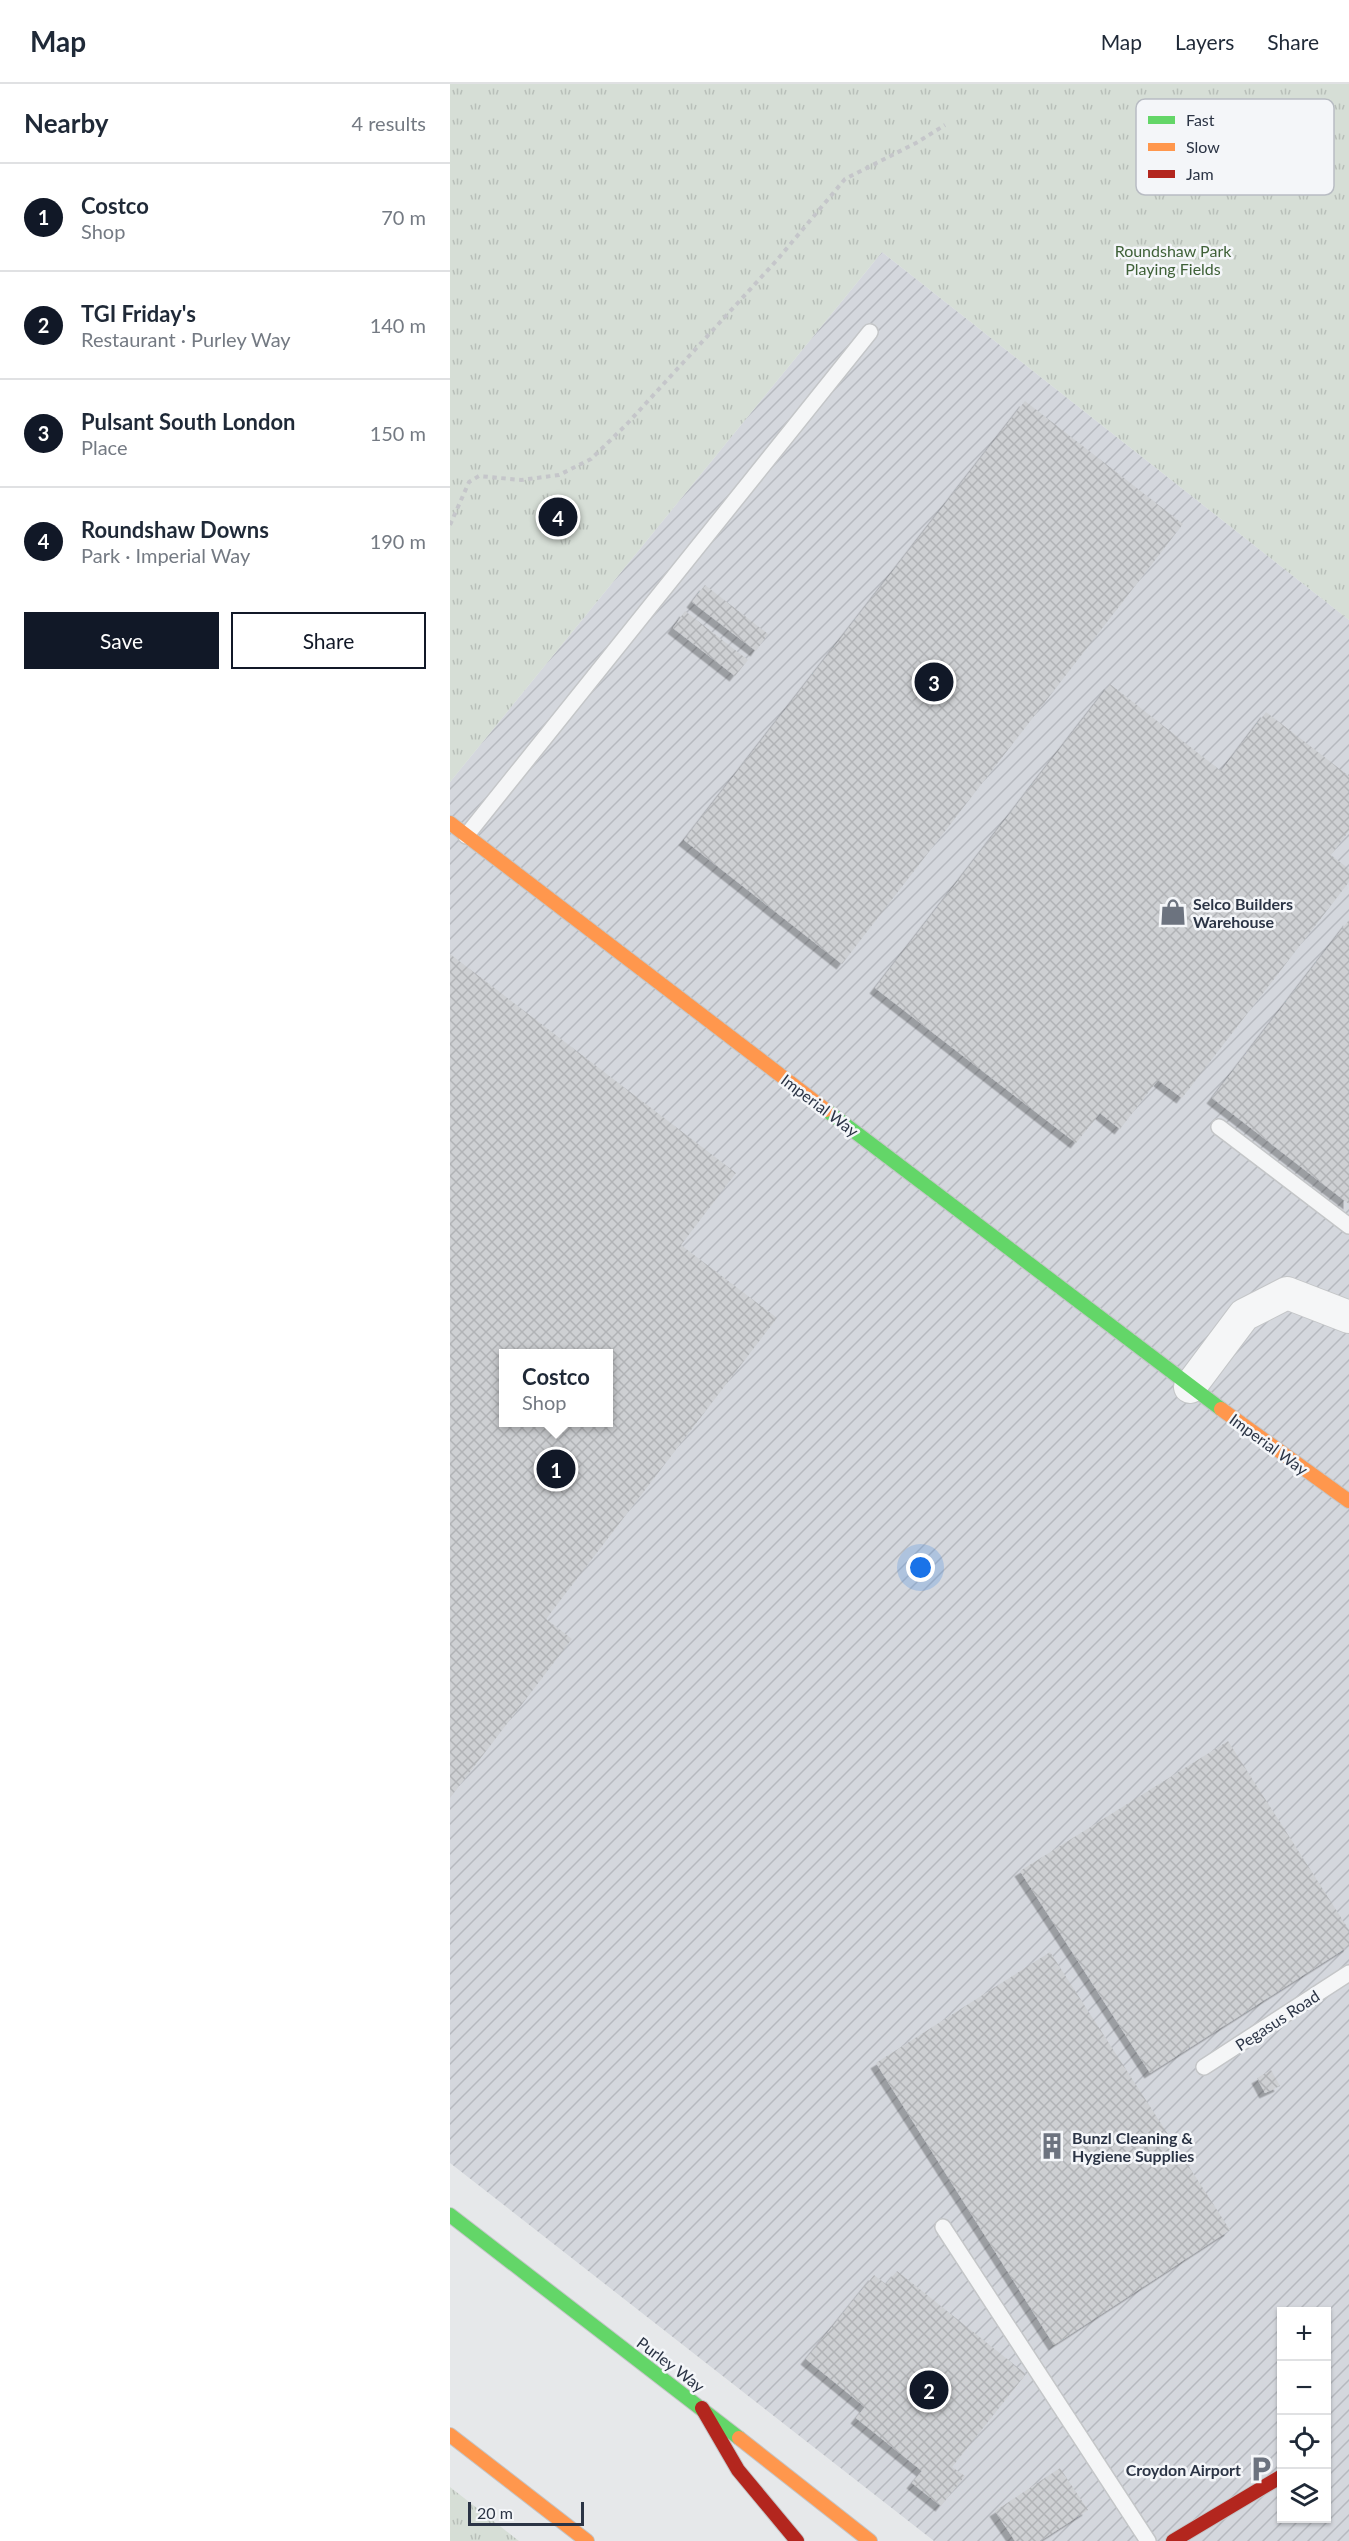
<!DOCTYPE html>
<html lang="en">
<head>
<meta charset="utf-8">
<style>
	:root { --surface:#fff; --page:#f2f2f3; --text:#1f2937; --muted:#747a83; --line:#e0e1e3; --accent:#111827 }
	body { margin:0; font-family:Lato,sans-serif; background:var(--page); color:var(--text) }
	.controls { position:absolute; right:18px; bottom:18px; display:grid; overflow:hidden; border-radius:0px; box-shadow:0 2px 4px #0004 }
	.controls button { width:54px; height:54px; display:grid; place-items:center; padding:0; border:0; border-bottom:2px solid var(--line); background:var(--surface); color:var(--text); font:30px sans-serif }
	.scale { position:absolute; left:18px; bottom:15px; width:116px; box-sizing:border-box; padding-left:6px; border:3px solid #2b3445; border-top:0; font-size:16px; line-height:21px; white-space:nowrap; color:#2b3445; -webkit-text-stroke:4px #f4f6f9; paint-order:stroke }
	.you { position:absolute; left:471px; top:1484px; width:21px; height:21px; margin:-15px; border:4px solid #fff; border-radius:50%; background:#1a73e8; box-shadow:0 0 0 9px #1a73e833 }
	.badge { display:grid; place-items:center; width:39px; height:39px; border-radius:50%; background:var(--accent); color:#fff; font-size:20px; font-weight:700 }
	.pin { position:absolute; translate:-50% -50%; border:3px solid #fff; box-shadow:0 2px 6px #0006 }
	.popup { position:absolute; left:49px; top:1265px; width:114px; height:78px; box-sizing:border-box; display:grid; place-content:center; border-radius:0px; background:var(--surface); filter:drop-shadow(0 2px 4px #0005); font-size:20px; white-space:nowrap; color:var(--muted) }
	.popup b { font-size:22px; color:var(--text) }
	.popup::after { content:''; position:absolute; left:50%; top:100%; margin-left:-12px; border:12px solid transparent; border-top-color:var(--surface) }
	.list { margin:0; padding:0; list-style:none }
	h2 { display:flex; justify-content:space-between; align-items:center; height:78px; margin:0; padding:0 24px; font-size:26px }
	h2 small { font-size:20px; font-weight:400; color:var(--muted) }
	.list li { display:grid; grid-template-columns:39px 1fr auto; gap:18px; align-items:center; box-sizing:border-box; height:108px; padding:0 24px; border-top:2px solid var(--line) }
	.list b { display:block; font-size:22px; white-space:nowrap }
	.list p { margin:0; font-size:20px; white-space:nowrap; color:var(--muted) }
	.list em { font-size:20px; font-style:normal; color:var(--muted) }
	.actions { display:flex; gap:12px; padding:18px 24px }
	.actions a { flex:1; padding:14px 0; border:2px solid var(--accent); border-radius:0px; text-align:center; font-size:21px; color:var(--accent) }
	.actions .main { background:var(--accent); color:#fff }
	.icon { flex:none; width:33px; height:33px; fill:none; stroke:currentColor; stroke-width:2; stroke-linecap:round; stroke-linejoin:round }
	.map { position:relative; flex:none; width:899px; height:2457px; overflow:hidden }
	header { display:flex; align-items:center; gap:36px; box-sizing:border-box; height:84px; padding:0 30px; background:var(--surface); border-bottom:2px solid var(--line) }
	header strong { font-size:28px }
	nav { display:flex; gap:33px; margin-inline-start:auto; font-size:21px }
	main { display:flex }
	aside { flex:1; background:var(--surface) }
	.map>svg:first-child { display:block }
	.industrial { fill:url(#industrial-furrows); fill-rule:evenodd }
	.park { fill:url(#park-tufts) }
	.building { fill:url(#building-cross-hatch); fill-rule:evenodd; filter:url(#shadow) }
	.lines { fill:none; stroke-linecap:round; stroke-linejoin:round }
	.lane-casing { stroke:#c4c6c8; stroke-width:18 }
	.street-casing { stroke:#c4c6c8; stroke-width:34 }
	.fast-casing { stroke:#c4c6c8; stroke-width:16 }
	.slow-casing { stroke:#c4c6c8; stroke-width:16 }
	.jam-casing { stroke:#c4c6c8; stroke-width:16 }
	.path { stroke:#c5c6ca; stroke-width:4; stroke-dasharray:4.5 4.5; stroke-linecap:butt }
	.lane { stroke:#f5f6f7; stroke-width:15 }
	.street { stroke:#f5f6f7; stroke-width:32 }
	.fast { stroke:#63d668; stroke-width:14 }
	.slow { stroke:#ff974d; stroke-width:14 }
	.jam { stroke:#b3261e; stroke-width:14 }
	.labels { text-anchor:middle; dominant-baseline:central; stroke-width:5; stroke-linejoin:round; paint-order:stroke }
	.park-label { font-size:16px; fill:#3f6138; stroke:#f4f6f9 }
	.poi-label { font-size:16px; font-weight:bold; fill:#2b3445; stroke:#f4f6f9; text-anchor:start }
	.street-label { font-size:16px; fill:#2b3445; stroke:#f4f6f9 }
	.key { fill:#f4f6f9; stroke:#b8bcc3; stroke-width:1.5 }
	.key-label { font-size:16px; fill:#2b3445 }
</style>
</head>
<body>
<header>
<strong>Map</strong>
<nav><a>Map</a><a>Layers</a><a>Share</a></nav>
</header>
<main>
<aside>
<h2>Nearby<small>4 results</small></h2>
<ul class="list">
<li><span class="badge">1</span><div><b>Costco</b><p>Shop</p></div><em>70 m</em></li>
<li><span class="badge">2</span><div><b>TGI Friday's</b><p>Restaurant · Purley Way</p></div><em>140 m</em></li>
<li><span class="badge">3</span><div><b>Pulsant South London</b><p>Place</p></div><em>150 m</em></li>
<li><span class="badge">4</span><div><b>Roundshaw Downs</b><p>Park · Imperial Way</p></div><em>190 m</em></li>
</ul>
<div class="actions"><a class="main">Save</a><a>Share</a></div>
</aside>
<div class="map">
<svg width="899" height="2457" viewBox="0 0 899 2457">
	<defs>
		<pattern id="industrial-furrows" width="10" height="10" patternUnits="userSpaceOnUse" patternTransform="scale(1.5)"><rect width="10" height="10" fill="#d4d7dd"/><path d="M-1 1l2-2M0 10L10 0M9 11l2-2" fill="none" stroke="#b6b9bf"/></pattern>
		<pattern id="park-tufts" width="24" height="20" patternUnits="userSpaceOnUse" patternTransform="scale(1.5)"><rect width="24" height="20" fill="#d6ded6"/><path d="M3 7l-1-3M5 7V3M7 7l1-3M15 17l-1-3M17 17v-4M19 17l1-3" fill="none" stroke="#b8bfb9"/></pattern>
		<pattern id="building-cross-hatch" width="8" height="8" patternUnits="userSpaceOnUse" patternTransform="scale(1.5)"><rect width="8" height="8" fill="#ced0d3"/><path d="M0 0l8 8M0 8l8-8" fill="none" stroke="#b1b3b6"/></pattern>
		<filter id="shadow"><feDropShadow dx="-5.5" dy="5.5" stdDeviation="0" flood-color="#0004"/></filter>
	</defs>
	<rect width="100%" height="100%" fill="#e6e8ea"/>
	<path class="industrial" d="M432 168 899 536V2457H484L0 2079V698ZM54 1270H158V1338H54ZM832 2228H876V2434H832Z"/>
	<g class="park">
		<path d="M0 0H899V536L432 168 0 698Z"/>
		<path d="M0 2403 69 2457H0Z"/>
	</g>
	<g class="building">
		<path d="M575 317 733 440 392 880 234 756Z"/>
		<path d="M255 501 318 550 306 567 242 518Z"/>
		<path d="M235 527 298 576 285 592 223 544Z"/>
		<path d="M660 600 771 687 816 628 899 692V747L881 771 899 785V798L732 1014 708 996 670 1045 650 1029 626 1059 425 904Z"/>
		<path d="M899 836V1120L762 1014Z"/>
		<path d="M0 870 286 1089 231 1161 327 1234 96 1535 122 1555 0 1714ZM54 1270H158V1338H54Z"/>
		<path d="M778 1657 899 1846V1862L700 1989 570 1787Z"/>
		<path d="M600 1868 780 2146 604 2261 426 1979Z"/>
		<path d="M821 1986 830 2002 815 2009 807 1994Z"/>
		<path d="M447 2187 576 2290 502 2383 515 2392 491 2422 462 2399 472 2387 406 2334 415 2323 356 2275 424 2191 436 2200Z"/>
		<path d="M610 2384 638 2426 590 2457H565L545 2427Z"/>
	</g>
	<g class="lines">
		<defs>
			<g id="lane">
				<path d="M16 752 420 248"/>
				<path d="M769 1043 899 1142"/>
				<path d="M754 1983 899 1889"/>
				<path d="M493 2143 698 2457"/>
			</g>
			<path id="street" d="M740 1303 794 1231 837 1209 899 1233"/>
			<g id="fast">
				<path d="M376 1026 771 1325"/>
				<path d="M0 2131 289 2354"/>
			</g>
			<g id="slow">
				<path d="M0 739 376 1026"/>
				<path d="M771 1325 899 1417"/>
				<path d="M0 2351 137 2457"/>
				<path d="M289 2354 420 2457"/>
			</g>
			<g id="jam">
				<path d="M252 2324 288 2386 347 2457"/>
				<path d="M723 2457 832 2392"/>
			</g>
		</defs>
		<use href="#lane" class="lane-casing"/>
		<use href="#street" class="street-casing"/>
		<use href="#fast" class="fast-casing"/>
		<use href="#slow" class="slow-casing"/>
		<use href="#jam" class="jam-casing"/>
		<path class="path" d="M0 441 19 398 29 392 71 396 109 391 141 375 176 341 327 176 395 95 466 59 495 41"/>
		<use href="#lane" class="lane"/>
		<use href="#street" class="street"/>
		<use href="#fast" class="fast"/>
		<use href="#slow" class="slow"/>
		<use href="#jam" class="jam"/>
	</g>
	<defs>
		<symbol id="shop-bare" viewBox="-9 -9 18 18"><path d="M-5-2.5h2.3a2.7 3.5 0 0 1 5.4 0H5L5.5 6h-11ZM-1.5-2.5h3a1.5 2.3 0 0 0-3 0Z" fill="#6c737f" stroke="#f4f6f9" stroke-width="2.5" paint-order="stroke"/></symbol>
		<symbol id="building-bare" viewBox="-9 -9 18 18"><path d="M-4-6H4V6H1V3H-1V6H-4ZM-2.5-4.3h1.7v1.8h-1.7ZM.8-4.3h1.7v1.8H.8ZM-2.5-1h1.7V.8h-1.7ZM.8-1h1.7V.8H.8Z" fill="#6c737f" stroke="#f4f6f9" stroke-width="2.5" paint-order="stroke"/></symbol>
		<symbol id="parking-bare" viewBox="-9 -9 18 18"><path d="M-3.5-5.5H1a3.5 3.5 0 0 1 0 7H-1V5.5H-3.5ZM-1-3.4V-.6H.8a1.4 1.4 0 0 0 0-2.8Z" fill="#6c737f" stroke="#f4f6f9" stroke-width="2.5" paint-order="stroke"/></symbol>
	</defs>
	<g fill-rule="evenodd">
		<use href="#shop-bare" x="704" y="809" width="38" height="38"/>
		<use href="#building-bare" x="583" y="2043" width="38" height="38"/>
		<use href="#parking-bare" x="792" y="2366" width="38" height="38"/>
	</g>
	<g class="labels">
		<g class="park-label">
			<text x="723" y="166">Roundshaw Park<tspan x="723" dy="18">Playing Fields</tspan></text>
		</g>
		<g class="poi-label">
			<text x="743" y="819">Selco Builders<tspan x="743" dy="18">Warehouse</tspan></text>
			<text x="622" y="2053">Bunzl Cleaning &amp;<tspan x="622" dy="18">Hygiene Supplies</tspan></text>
			<text x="791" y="2385" text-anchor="end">Croydon Airport</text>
		</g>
		<g class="street-label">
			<text transform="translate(370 1021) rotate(37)">Imperial Way</text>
			<text transform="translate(819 1360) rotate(36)">Imperial Way</text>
			<text transform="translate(827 1936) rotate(-33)">Pegasus Road</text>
			<text transform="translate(221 2280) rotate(37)">Purley Way</text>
		</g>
	</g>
	<rect x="686" y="15" width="198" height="96" rx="9" class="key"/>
	<rect x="698" y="32" width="27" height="8" fill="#63d668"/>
	<rect x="698" y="59" width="27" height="8" fill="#ff974d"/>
	<rect x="698" y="86" width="27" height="8" fill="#b3261e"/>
	<g class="key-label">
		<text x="736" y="42">Fast</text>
		<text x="736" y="69">Slow</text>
		<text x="736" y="96">Jam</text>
	</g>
</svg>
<div class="controls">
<button>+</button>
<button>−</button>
<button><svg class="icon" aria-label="locate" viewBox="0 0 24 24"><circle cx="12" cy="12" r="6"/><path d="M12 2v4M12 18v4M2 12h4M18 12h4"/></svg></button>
<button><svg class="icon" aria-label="layers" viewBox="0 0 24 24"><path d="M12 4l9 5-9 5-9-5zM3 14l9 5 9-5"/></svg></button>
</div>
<div class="scale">20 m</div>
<div class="you"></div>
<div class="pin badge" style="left:106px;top:1385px">1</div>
<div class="popup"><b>Costco</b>Shop</div>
<div class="pin badge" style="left:479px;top:2306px">2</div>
<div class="pin badge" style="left:484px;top:598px">3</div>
<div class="pin badge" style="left:108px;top:433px">4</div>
</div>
</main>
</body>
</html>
